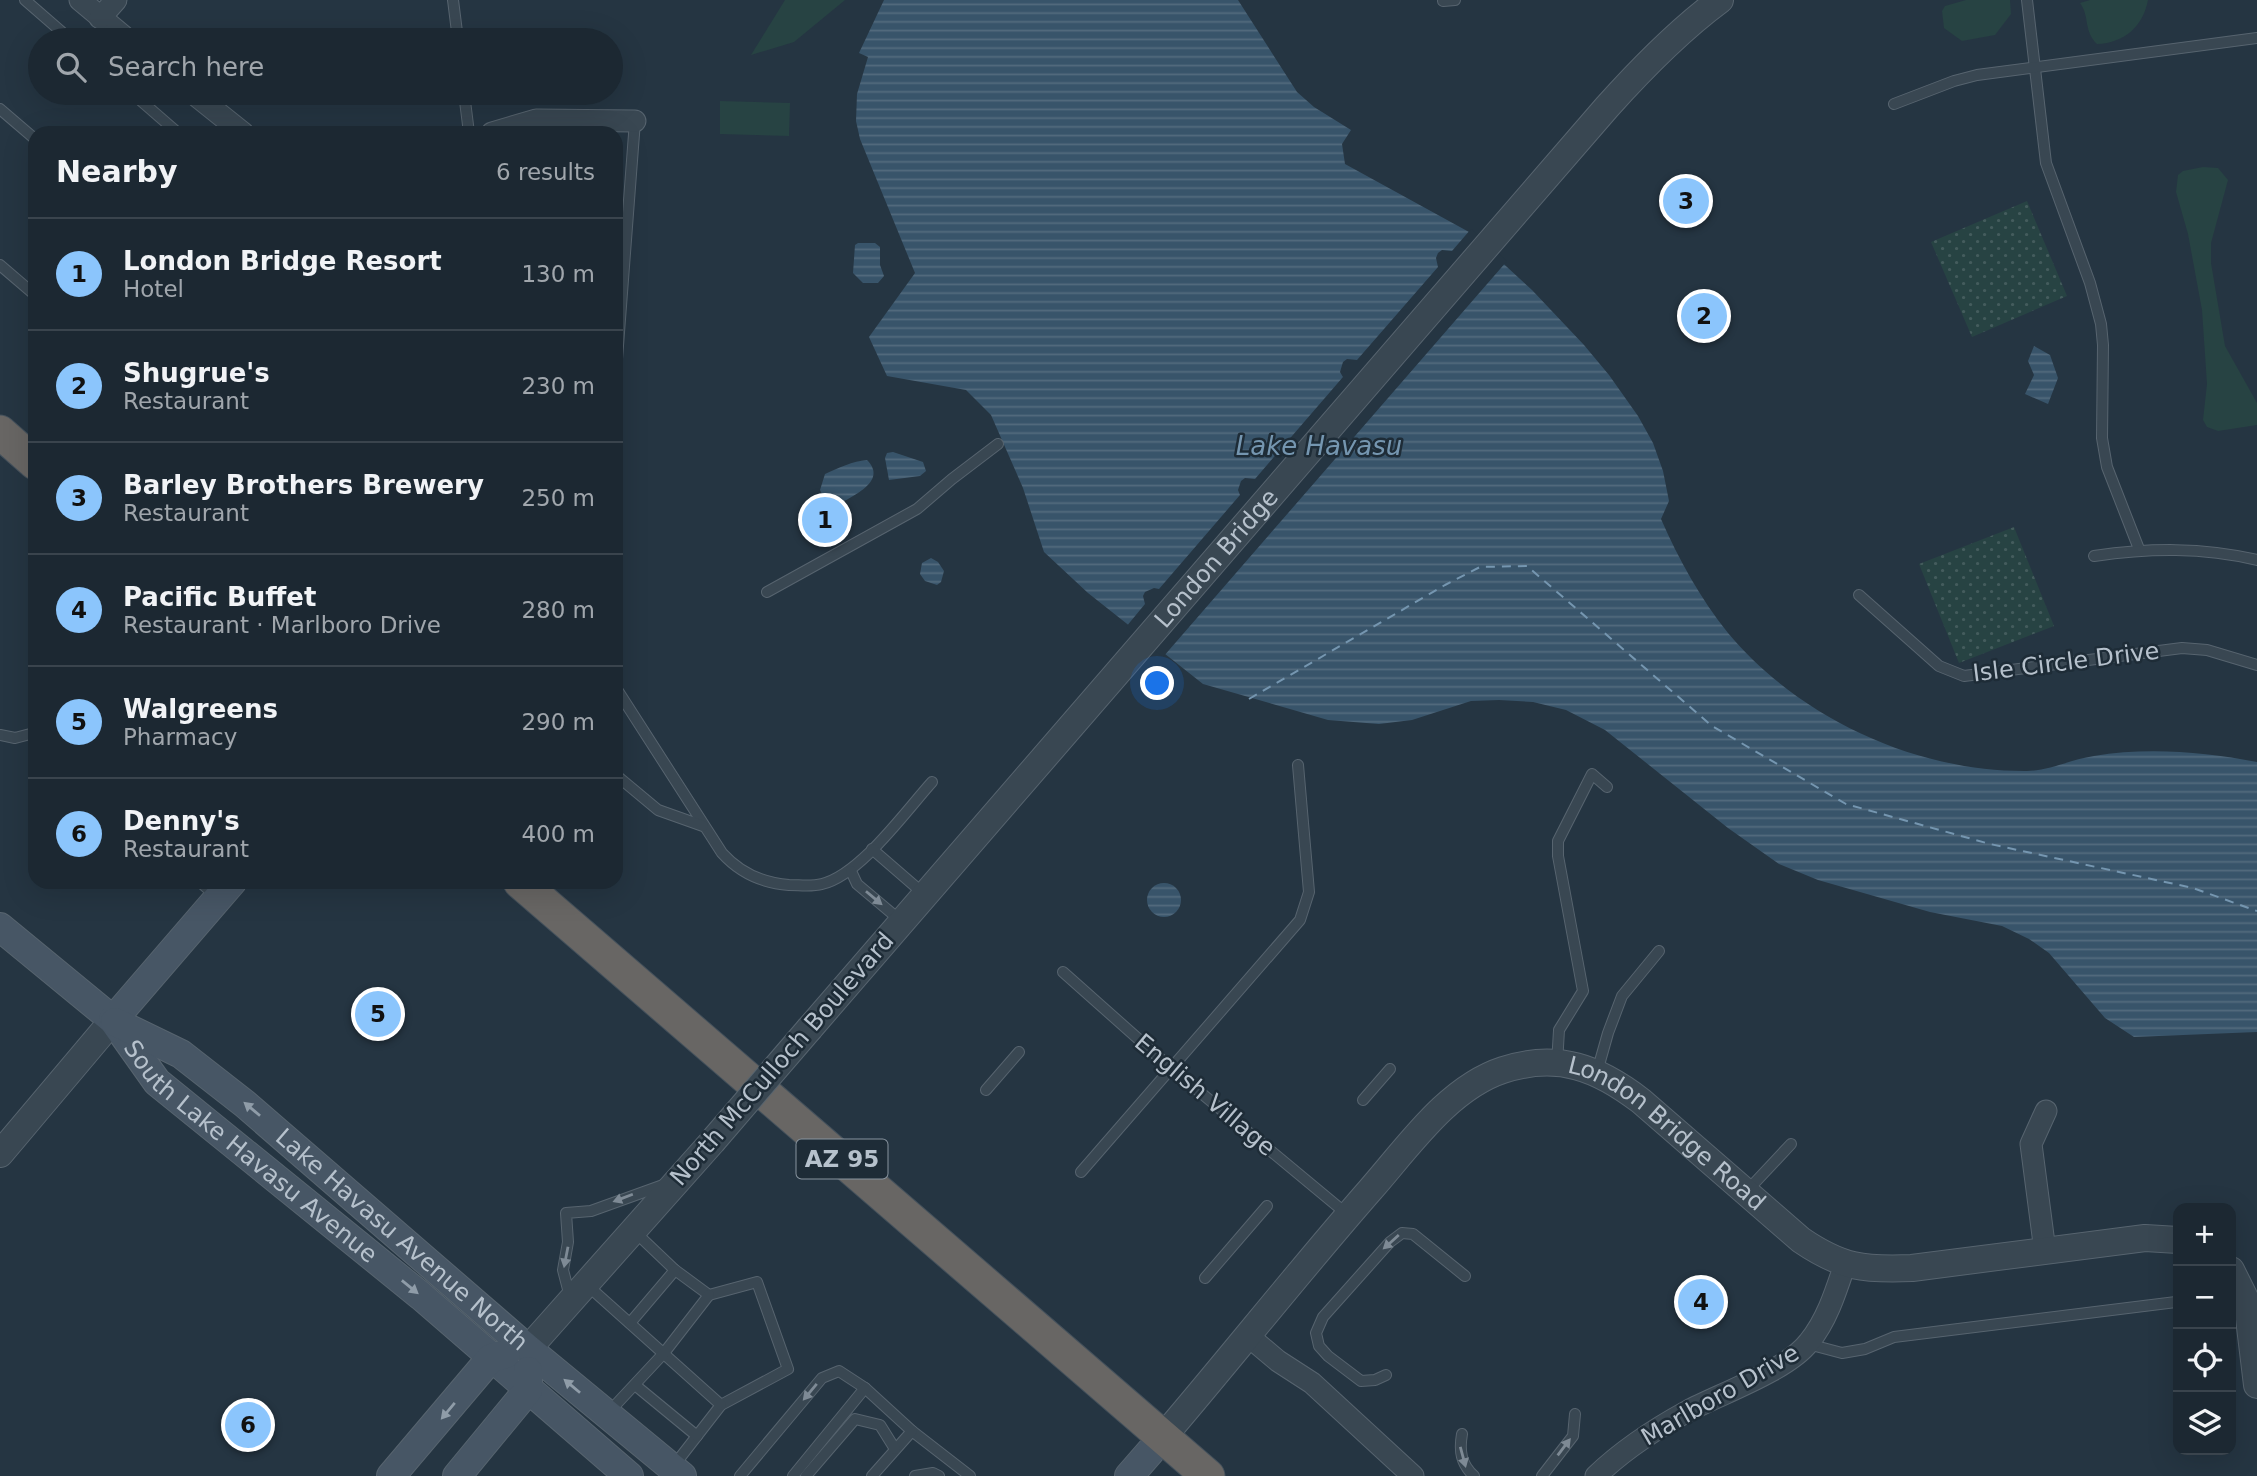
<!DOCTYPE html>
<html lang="en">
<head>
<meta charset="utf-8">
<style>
	:root { --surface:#1c2832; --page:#25303a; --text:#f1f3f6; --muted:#a0a6ac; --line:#3a444d; --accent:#8bc5fc }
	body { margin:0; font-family:"DejaVu Sans",sans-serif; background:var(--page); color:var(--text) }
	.controls { position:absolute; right:21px; bottom:21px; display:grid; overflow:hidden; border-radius:14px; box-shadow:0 7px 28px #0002 }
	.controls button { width:63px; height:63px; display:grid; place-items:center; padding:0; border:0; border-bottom:2px solid var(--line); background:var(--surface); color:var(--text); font:35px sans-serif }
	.you { position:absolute; left:1158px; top:684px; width:24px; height:24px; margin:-18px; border:5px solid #fff; border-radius:50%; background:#1a73e8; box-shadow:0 0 0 10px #1a73e833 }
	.badge { display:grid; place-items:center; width:46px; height:46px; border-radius:50%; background:var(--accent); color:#111; font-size:23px; font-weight:700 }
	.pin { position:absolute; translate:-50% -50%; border:4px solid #fff; box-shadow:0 2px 7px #0006 }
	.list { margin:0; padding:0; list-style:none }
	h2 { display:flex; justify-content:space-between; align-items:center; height:91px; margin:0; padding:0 28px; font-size:30px }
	h2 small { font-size:23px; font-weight:400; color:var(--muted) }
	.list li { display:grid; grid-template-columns:46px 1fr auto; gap:21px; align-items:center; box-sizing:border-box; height:112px; padding:0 28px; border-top:2px solid var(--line) }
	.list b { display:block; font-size:26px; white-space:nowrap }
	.list p { margin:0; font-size:23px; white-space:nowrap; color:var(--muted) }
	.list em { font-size:23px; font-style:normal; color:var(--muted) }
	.icon { flex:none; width:38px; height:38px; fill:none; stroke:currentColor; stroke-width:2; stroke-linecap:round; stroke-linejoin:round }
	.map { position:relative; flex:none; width:2257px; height:1476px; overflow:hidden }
	.search { position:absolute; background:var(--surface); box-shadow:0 7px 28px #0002; left:28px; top:28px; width:595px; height:77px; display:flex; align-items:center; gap:18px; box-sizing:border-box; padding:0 24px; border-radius:38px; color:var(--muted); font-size:26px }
	.panel { position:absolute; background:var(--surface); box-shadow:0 7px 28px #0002; left:28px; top:126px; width:595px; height:763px; border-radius:21px }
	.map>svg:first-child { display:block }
	.grass { fill:#274343 }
	.park { fill:url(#park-dots) }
	.water { fill:url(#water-rules) }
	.pier { fill:#253542 }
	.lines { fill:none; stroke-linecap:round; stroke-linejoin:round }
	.ferry { stroke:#7596b0; stroke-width:2; stroke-dasharray:9 7; stroke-linecap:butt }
	.service-casing { stroke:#57646f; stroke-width:12 }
	.minor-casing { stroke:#57646f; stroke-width:23 }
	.tertiary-casing { stroke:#57646f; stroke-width:28 }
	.secondary-casing { stroke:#57646f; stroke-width:30 }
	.trunk-casing { stroke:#44515c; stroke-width:35 }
	.service { stroke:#394752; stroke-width:10 }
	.minor { stroke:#394752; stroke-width:21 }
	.tertiary { stroke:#394752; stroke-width:26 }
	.secondary { stroke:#475665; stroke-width:28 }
	.trunk { stroke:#686664; stroke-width:33 }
	.tertiary-bridge-casing { stroke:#57646f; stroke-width:28; stroke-linecap:butt }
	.tertiary-bridge { stroke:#394752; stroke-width:26 }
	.oneway { fill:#7e8a95 }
	.oneway2 { fill:#8f9ca8 }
	.labels { text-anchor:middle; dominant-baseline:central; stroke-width:5; stroke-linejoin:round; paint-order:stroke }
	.shield { fill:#1e2c37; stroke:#88949f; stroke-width:2 }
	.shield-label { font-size:23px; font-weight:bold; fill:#b6c1cc }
	.street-label { font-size:24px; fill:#b6c1cc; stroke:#1e2c37 }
	.water-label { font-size:26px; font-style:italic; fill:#7596b0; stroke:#1e2c37 }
</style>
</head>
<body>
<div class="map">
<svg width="2257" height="1476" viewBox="0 0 2257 1476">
	<defs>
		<pattern id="park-dots" width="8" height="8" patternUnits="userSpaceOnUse" patternTransform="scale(1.75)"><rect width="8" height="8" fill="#274343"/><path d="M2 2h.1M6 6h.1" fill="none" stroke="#445c5d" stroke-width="1.8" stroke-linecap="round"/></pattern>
		<pattern id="water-rules" width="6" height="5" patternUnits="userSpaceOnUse" patternTransform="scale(1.75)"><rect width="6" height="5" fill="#38546a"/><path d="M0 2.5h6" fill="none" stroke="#536b7e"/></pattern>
	</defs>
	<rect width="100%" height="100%" fill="#253542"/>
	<g class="grass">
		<path d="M785 0H845L794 42 751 55Z"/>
		<path d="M1966 0H2010L2011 14 1995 35 1962 41 1944 28 1942 11 1945 6Z"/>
		<path d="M2090 0H2148C2143 26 2125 43 2097 44 2083 30 2090 16 2080 3Z"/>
		<path d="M720 101 790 103 789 136 720 134Z"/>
		<path d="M2203 167 2218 168 2228 180 2211 243V263L2225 346 2257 403V425L2218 431 2207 427 2203 420 2207 384 2202 310 2188 234 2176 192 2178 175 2183 171Z"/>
	</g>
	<g class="park">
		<path d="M2027 201 2067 296 1972 337 1931 242Z"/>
		<path d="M2014 527 2054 626 1959 663 1919 564Z"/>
	</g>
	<g class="water">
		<path d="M884 0H1238L1297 92 1314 107 1351 130 1342 144 1345 164 1469 232 1532 290 1584 345 1609 375 1638 416 1653 443 1663 471 1669 501 1661 519C1679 560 1700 598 1728 633 1799 718 1916 772 2027 771 2049 771 2072 759 2094 756 2148 747 2204 752 2257 762V1032L2134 1037 2105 1018 2049 953 2029 939 2002 926 1930 912 1818 880 1779 864 1728 828 1605 730 1566 710 1533 702 1499 700 1471 701 1412 720 1379 724 1328 720 1203 684 1088 593 1044 552 1023 488 991 415 966 390 887 376 869 337 915 273 860 139 856 121 857 94 868 57 859 53Z"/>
		<path d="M858 243H875L880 247V265L884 276 878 283H863L853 273 855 245Z"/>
		<path d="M2034 346 2050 355 2058 378 2048 404 2025 394 2034 375 2028 361Z"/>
		<path d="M893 452 923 462 926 471 920 476 889 480 885 458 887 453Z"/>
		<path d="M867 460C889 482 850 497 834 507L827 505 820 490 825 474C838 468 853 461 867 460Z"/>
		<path d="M931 558 938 562 944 571 941 582 937 585 925 581 920 574 922 563Z"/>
		<circle cx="1164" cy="900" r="17"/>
	</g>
	<path class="pier" d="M1471 229 1507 261 1163 657 1126 627 1145 604 1143 596 1145 592 1154 588 1159 589 1240 495 1238 490 1241 481 1245 478 1255 479 1343 377 1340 372 1343 362 1347 359 1357 360 1438 267 1436 258 1438 253 1442 250 1452 251Z"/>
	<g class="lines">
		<path class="ferry" d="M1249 699 1445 585 1480 567 1527 566 1712 726 1846 804 1990 844 2193 888 2257 911"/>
		<defs>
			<g id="service">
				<path d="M25 0 71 40"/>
				<path d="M453 0 458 40"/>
				<path d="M2027 0 2046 163 2090 283 2101 324 2103 345 2102 438 2107 467 2139 549"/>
				<path d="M1443 1 1455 0"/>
				<path d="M132 93 178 133"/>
				<path d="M464 93 469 133"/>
				<path d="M1894 104 1954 81 1977 75 2257 38"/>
				<path d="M0 109 35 139"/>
				<path d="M0 265 35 295"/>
				<path d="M616 372 635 121"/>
				<path d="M2094 556C2150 548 2202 547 2257 560"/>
				<path d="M767 592 917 509 952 479 998 444"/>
				<path d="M1859 595 1939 666 1964 676 2182 648 2207 650 2257 665"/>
				<path d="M616 688 722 853C740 873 762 883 789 885 800 885 811 887 822 884 860 875 905 812 932 782"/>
				<path d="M35 714V734"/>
				<path d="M0 735 15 738 34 733"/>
				<path d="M616 775 658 810 703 826"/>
				<path d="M872 849 924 894"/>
				<path d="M851 871 857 884 901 921"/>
				<path d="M200 882 216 896"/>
				<path d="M1063 972 1171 1068 1348 1215"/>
				<path d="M1557 1064 1559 1030 1583 991 1558 856V841L1592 774 1607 787"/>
				<path d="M1597 1072 1608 1033 1622 996 1659 951"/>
				<path d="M986 1090 1019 1052"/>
				<path d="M1363 1100 1390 1069"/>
				<path d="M1081 1172 1300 920 1309 892 1298 765"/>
				<path d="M1746 1192 1791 1144"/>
				<path d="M634 1231 675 1270 709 1295 757 1282 788 1369 721 1405 672 1468"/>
				<path d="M1205 1278 1267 1206"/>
				<path d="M587 1285 721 1405"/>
				<path d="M570 1297 563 1270 568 1242 566 1213 591 1211 666 1184"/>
				<path d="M630 1323 675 1270"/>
				<path d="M1808 1344 1842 1353 1865 1349 1894 1337 2176 1302"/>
				<path d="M1386 1375 1375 1380 1361 1381 1328 1356 1319 1346 1316 1333 1323 1317 1390 1242 1402 1233 1413 1234 1465 1276"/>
				<path d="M635 1385 697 1436"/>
				<path d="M608 1413 664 1353 709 1295"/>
				<path d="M912 1431 970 1476"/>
				<path d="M1462 1434C1459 1451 1461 1464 1474 1476"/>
				<path d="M740 1476 822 1378 839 1371 865 1388 912 1431 872 1476"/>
				<path d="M793 1476 865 1388"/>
				<path d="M806 1476 855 1419 880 1425 895 1449"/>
				<path d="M915 1476 933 1473 939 1476"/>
				<path d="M1542 1476 1573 1436 1575 1414"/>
			</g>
			<g id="minor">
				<path d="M80 0 128 40"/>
				<path d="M100 18 116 0"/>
				<path d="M193 93 243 133"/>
				<path d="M492 133 536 120 635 121"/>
				<path d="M2045 1251 2031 1144 2046 1111"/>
				<path d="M1247 1335 1278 1361 1312 1383 1413 1476"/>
				<path d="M1596 1476C1623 1450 1655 1429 1688 1411 1720 1394 1788 1370 1809 1342 1827 1320 1836 1291 1845 1264"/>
			</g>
			<g id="tertiary">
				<path id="s1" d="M810 1028 1607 107C1642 68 1678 31 1720 0"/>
				<path d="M0 1154 113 1020"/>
				<path d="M2231 1270 2247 1302 2257 1385"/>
				<path d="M528 1349 712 1142"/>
				<path id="s2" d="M1163 1437C1233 1355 1300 1270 1371 1189 1408 1147 1448 1088 1503 1070 1558 1052 1598 1068 1641 1101L1801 1240C1842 1268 1864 1270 1912 1268L2145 1238 2178 1240"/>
			</g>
			<g id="secondary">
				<path id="s3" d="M0 927 113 1020 157 1082 421 1296 629 1476"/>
				<path d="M113 1020 232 882"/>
				<path id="s4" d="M115 1022 181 1054 245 1104 528 1349 682 1476"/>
				<path d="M391 1476 491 1358 506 1354"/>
				<path d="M457 1476 528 1390V1371"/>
				<path d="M1129 1476 1163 1437"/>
			</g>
			<g id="trunk">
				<path d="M0 432 35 463"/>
				<path d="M520 882 1208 1476"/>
			</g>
		</defs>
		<use href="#service" class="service-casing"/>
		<use href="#minor" class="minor-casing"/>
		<use href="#tertiary" class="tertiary-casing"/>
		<use href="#secondary" class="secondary-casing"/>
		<use href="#trunk" class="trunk-casing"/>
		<use href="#service" class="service"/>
		<use href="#minor" class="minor"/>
		<use href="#tertiary" class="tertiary"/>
		<use href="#secondary" class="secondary"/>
		<use href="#trunk" class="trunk"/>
		<defs>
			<path id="tertiary-bridge" d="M712 1142 810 1028"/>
		</defs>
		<use href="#tertiary-bridge" class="tertiary-bridge-casing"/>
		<use href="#tertiary-bridge" class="tertiary-bridge"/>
	</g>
	<defs><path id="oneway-solid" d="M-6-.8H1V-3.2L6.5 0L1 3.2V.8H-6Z" transform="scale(1.75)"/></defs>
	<g class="oneway">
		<use href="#oneway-solid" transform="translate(874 898) rotate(40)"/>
		<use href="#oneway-solid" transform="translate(623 1198) rotate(159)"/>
		<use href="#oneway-solid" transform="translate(1391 1242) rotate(138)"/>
		<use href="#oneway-solid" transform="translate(566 1257) rotate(101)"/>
		<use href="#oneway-solid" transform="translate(810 1392) rotate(130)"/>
		<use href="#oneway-solid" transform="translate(1564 1447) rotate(-53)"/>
		<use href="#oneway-solid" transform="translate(1463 1457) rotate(75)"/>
	</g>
	<g class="oneway2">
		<use href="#oneway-solid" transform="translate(252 1109) rotate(-140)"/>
		<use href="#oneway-solid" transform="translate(410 1287) rotate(39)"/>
		<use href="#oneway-solid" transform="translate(572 1386) rotate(-140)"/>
		<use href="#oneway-solid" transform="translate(448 1411) rotate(130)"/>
	</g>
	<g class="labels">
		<rect class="shield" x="796.5" y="1139.5" width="91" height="39" rx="5"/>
		<g class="shield-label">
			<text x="842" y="1159">AZ 95</text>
		</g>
		<g class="street-label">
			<text stroke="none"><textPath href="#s1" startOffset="621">London Bridge</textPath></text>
			<text transform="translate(2066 662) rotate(-7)">Isle Circle Drive</text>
			<text transform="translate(782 1059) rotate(-49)">North McCulloch Boulevard</text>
			<text transform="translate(1205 1095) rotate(40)">English Village</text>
			<text stroke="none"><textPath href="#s2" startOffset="691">London Bridge Road</textPath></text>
			<text stroke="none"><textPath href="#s3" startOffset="338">South Lake Havasu Avenue</textPath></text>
			<text stroke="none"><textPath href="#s4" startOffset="362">Lake Havasu Avenue North</textPath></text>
			<text transform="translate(1720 1395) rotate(-30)">Marlboro Drive</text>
		</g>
		<g class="water-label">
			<text x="1319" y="446">Lake Havasu</text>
		</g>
	</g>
</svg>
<div class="controls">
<button>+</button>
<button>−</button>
<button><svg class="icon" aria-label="locate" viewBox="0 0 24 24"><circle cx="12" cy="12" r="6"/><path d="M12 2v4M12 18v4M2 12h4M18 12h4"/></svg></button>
<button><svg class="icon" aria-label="layers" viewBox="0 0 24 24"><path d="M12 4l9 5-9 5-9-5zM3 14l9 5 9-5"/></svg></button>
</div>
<div class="you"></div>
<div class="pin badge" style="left:825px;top:520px">1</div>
<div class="pin badge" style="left:1704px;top:316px">2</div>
<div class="pin badge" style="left:1686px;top:201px">3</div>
<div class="pin badge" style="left:1701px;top:1302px">4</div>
<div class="pin badge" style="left:378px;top:1014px">5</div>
<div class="pin badge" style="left:248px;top:1425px">6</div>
<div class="search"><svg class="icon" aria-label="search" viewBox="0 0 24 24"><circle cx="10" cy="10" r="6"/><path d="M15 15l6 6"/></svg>Search here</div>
<section class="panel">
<h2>Nearby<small>6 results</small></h2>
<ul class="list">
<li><span class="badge">1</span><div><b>London Bridge Resort</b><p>Hotel</p></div><em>130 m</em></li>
<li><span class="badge">2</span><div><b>Shugrue's</b><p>Restaurant</p></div><em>230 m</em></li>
<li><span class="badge">3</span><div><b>Barley Brothers Brewery</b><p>Restaurant</p></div><em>250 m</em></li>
<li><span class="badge">4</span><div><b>Pacific Buffet</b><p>Restaurant · Marlboro Drive</p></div><em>280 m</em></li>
<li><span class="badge">5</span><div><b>Walgreens</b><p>Pharmacy</p></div><em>290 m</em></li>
<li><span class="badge">6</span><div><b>Denny's</b><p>Restaurant</p></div><em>400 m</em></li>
</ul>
</section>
</div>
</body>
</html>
